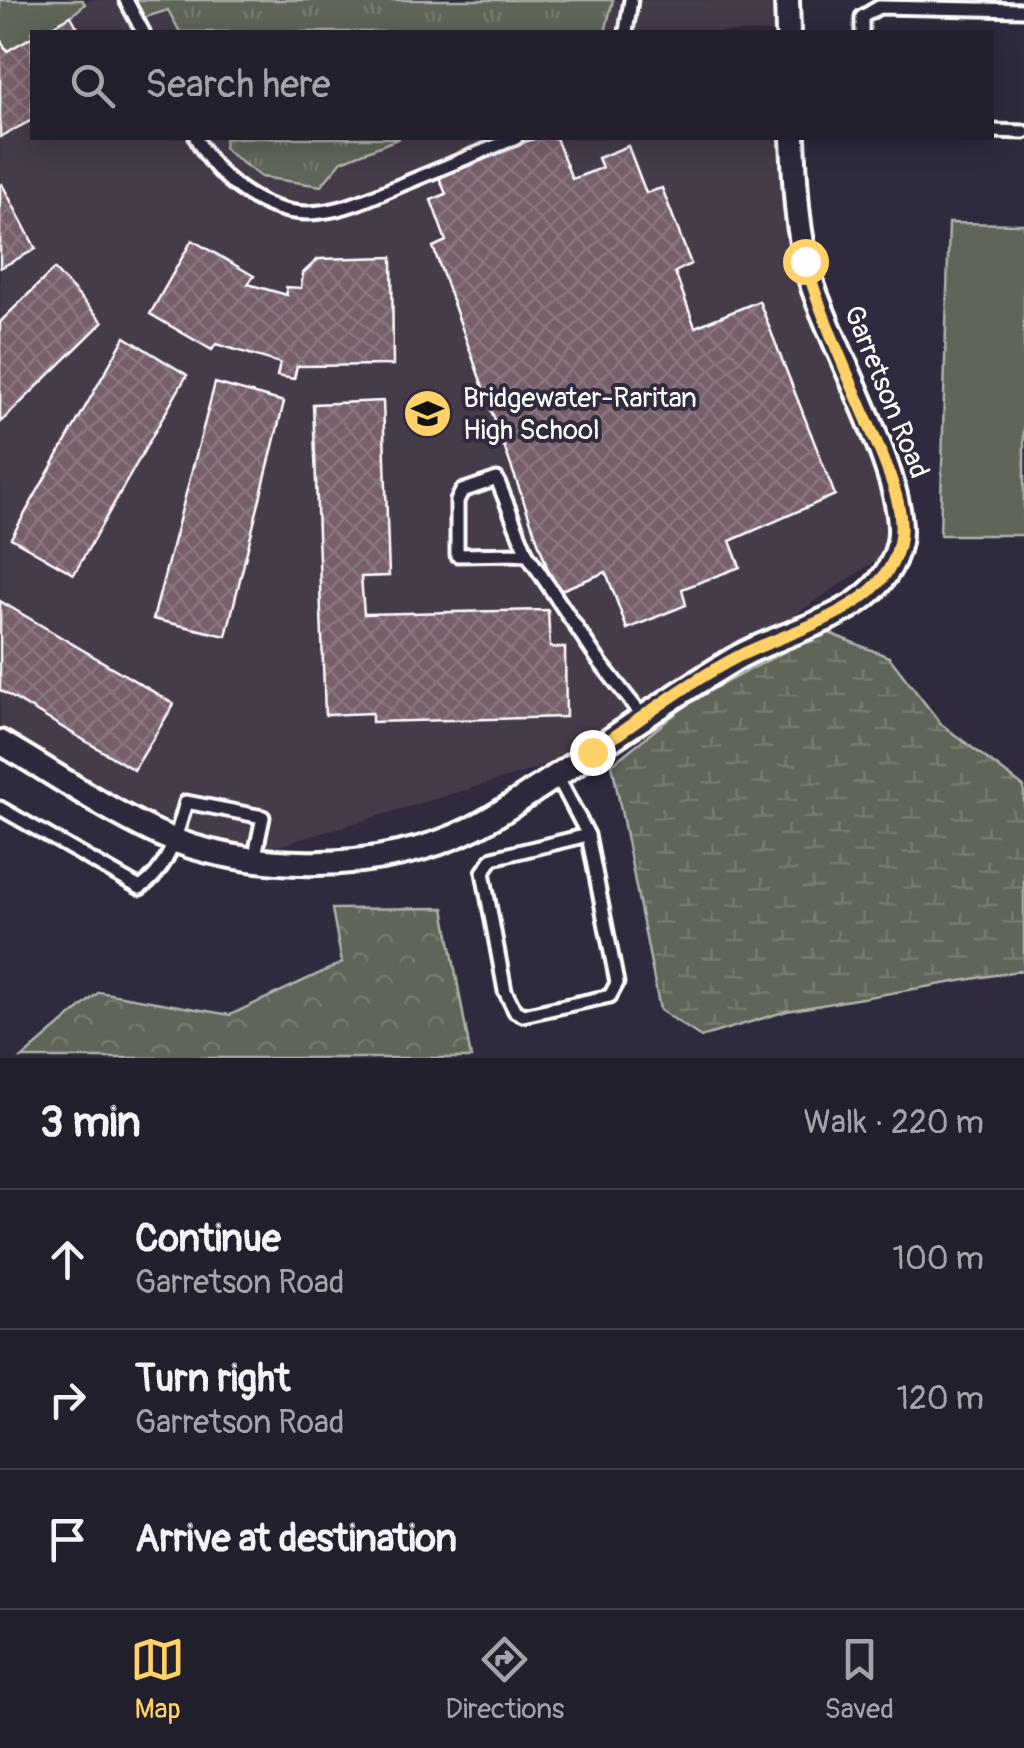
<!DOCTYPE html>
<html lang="en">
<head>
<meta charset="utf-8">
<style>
	:root { --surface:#23202e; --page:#2b2836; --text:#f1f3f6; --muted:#a3a3aa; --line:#403e4a; --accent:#ffd166 }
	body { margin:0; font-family:Pangolin,sans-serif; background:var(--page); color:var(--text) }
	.stop { position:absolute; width:30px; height:30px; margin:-22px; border:8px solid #ffd166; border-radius:50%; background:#fff }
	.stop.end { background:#ffd166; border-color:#fff; box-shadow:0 2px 10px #0008 }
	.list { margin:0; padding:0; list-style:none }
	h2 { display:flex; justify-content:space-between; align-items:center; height:130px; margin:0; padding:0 40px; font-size:42px }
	h2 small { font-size:32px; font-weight:400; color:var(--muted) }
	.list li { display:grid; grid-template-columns:65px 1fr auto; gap:30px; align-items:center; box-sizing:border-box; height:140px; padding:0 40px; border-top:2px solid var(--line) }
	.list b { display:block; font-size:38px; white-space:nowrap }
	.list p { margin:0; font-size:32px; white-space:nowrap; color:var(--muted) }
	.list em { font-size:32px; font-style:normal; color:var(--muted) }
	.icon { flex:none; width:55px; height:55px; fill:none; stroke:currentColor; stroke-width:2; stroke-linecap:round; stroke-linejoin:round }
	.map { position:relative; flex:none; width:1024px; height:1058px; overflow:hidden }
	.search { position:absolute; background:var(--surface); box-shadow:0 5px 25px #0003; left:30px; right:30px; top:30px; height:110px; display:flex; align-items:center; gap:25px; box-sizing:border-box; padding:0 35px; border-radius:0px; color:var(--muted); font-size:38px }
	.sheet { height:550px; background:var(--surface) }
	nav { display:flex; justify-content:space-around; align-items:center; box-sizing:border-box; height:140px; border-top:2px solid var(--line); background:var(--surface); font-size:28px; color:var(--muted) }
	nav a { display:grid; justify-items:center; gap:5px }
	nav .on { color:var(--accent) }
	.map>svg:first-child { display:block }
	.built { fill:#453a4a }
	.grass { fill:url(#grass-tufts); stroke:#afb2ac; stroke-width:2.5 }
	.forest { fill:url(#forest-crowns); stroke:#afb2ac; stroke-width:2.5 }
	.wetland { fill:url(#wetland-marsh); stroke:#afb2ac; stroke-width:2.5 }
	.green { fill:#5f6558; stroke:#afb2ac; stroke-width:2.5 }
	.building { fill:url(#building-cross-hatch); stroke:#fff; stroke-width:2.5 }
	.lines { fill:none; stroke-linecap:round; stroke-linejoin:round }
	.service-casing { stroke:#fff; stroke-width:19 }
	.minor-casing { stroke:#fff; stroke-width:30 }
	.service { stroke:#2f2a3d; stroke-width:11 }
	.minor { stroke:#2f2a3d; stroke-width:22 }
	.route { stroke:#ffd166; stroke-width:12 }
	.labels { text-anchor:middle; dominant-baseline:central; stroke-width:8; stroke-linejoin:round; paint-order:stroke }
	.street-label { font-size:28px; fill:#fff; stroke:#2f2a3d }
	.poi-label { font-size:28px; fill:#fff; stroke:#2f2a3d; text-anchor:start }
</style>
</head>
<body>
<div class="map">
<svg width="1024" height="1058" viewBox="0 0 1024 1058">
	<defs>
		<pattern id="grass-tufts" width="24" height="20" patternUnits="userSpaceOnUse" patternTransform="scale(2.5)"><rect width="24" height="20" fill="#5f6558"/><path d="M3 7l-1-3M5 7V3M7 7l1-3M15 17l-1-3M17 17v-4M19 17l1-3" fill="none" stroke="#777c71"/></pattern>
		<pattern id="forest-crowns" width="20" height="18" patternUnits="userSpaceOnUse" patternTransform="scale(2.5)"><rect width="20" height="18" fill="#5f6558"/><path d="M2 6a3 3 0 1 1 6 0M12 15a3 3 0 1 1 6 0" fill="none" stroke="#777c71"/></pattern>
		<pattern id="wetland-marsh" width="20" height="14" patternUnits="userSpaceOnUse" patternTransform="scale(2.5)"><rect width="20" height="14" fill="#5f6558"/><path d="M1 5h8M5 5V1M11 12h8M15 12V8" fill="none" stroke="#777c71"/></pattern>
		<pattern id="building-cross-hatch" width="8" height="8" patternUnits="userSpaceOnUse" patternTransform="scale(2.5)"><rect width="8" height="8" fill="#775f6a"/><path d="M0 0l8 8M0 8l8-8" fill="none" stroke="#8b7780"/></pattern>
	</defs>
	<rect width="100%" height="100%" fill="#2f2a3d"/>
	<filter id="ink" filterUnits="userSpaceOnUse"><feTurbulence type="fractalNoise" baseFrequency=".01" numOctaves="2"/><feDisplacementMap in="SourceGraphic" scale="20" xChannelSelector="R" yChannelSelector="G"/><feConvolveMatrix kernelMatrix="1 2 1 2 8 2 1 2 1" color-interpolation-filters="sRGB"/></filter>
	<g filter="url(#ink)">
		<path class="built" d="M0 0H793L796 32H32V138H802L812 284 899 545 592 752 241 857 0 737Z"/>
		<g class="grass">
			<path d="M136 0H613L605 32H180L168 10 143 18Z"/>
			<path d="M225 138H400L342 161 321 186 261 177 224 149Z"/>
		</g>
		<path class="forest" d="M444 908 471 1058H22L99 992 230 1015 342 963 332 909Z"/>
		<path class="wetland" d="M824 631 889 657 941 724 1024 787V970L787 1011 701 1037 660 1010 612 764 694 699Z"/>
		<g class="green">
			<path d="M0 0H82L85 4C71 17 52 32 32 32V37L7 51 0 39Z"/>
			<path d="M949 223 1024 224V535H940Z"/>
		</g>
		<g class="building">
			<path d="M71 16 80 32H41Z"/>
			<path d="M32 37V120L0 137V39L7 51Z"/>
			<path d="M537 138H556L572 179 602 168 598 158 628 146 646 193 662 188 691 264 675 272 695 327 759 301 835 495 730 541 740 567 682 589 686 605 627 629 606 572 556 592 433 247 446 241 431 200 446 194 439 177 472 159Z"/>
			<path d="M2 184 36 249 0 268V185Z"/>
			<path d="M192 240 254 276 248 284 287 295 286 287 301 288 303 273 318 259 392 257 393 365 297 366 294 379 277 376 280 363 216 344 212 350 150 314Z"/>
			<path d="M54 269 103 322 0 423V322Z"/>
			<path d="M125 337 187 375 74 574 11 538Z"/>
			<path d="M215 383 284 402 226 636 153 619Z"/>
			<path d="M383 401 389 576 361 577 364 614 548 610 550 647 565 648 566 717 372 722V713L325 715 313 404Z"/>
			<path d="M0 601 174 704 134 770 0 690Z"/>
		</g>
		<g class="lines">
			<defs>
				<g id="service">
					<path d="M126 0 143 32"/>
					<path d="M626 32 631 0"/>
					<path d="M862 32V17L879 7 1024 10"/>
					<path d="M992 131 1024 132"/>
					<path d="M196 138C219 182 269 219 321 212 349 209 376 195 401 185 440 169 478 153 516 138"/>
					<path d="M527 554 457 555V501L462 491 497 479 527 554 599 661 643 717"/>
					<path d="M557 776 588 835 617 983 610 996 523 1015 515 1011 505 991 483 872 493 858 588 835"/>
					<path d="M0 808 140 888C169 869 177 834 186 802L263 817 254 860"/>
				</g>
				<g id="minor">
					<path d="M787 0 788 32"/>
					<path d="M0 742C52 772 103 808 157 833 246 875 386 873 473 828 495 817 517 802 538 788 603 746 666 700 733 660 789 626 884 618 899 542 910 486 833 348 813 287 797 239 795 188 793 138"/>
				</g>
			</defs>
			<use href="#service" class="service-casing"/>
			<use href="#minor" class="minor-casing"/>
			<use href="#service" class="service"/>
			<use href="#minor" class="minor"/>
		</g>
	</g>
	<g class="lines" filter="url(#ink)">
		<path class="route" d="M592 752C640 720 688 682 739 656 805 623 920 603 898 503 891 474 878 446 866 418 844 366 821 315 805 261"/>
	</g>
	<defs>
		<symbol id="school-disc" viewBox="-11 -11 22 22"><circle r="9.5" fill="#ffd166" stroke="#2f2a3d"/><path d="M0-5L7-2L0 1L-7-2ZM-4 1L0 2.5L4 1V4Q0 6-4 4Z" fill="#111"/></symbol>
	</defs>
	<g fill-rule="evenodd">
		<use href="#school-disc" x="400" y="386" width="55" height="55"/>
	</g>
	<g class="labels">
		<g class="street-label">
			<text transform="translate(886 392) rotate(68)">Garretson Road</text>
		</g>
		<g class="poi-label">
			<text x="463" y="398">Bridgewater-Raritan<tspan x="463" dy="32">High School</tspan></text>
		</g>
	</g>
</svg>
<div class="stop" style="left:805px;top:261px"></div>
<div class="stop end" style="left:592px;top:752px"></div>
<div class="search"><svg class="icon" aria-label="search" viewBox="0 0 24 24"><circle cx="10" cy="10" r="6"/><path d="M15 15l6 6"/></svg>Search here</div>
</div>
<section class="sheet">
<h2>3 min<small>Walk · 220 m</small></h2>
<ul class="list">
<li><svg class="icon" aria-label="ahead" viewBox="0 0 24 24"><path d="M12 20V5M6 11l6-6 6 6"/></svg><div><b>Continue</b><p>Garretson Road</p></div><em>100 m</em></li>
<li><svg class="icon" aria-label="right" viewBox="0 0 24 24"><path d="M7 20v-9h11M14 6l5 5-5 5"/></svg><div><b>Turn right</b><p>Garretson Road</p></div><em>120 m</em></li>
<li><svg class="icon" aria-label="arrive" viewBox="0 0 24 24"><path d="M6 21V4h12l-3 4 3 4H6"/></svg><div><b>Arrive at destination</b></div></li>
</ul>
</section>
<nav>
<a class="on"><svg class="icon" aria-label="map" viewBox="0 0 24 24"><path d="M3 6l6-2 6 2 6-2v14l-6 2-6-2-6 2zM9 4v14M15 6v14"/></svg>Map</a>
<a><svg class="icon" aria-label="directions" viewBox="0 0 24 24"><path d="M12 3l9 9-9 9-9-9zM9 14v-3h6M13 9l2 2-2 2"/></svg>Directions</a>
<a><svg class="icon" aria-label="saved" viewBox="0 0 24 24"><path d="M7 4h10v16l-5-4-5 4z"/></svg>Saved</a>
</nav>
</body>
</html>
